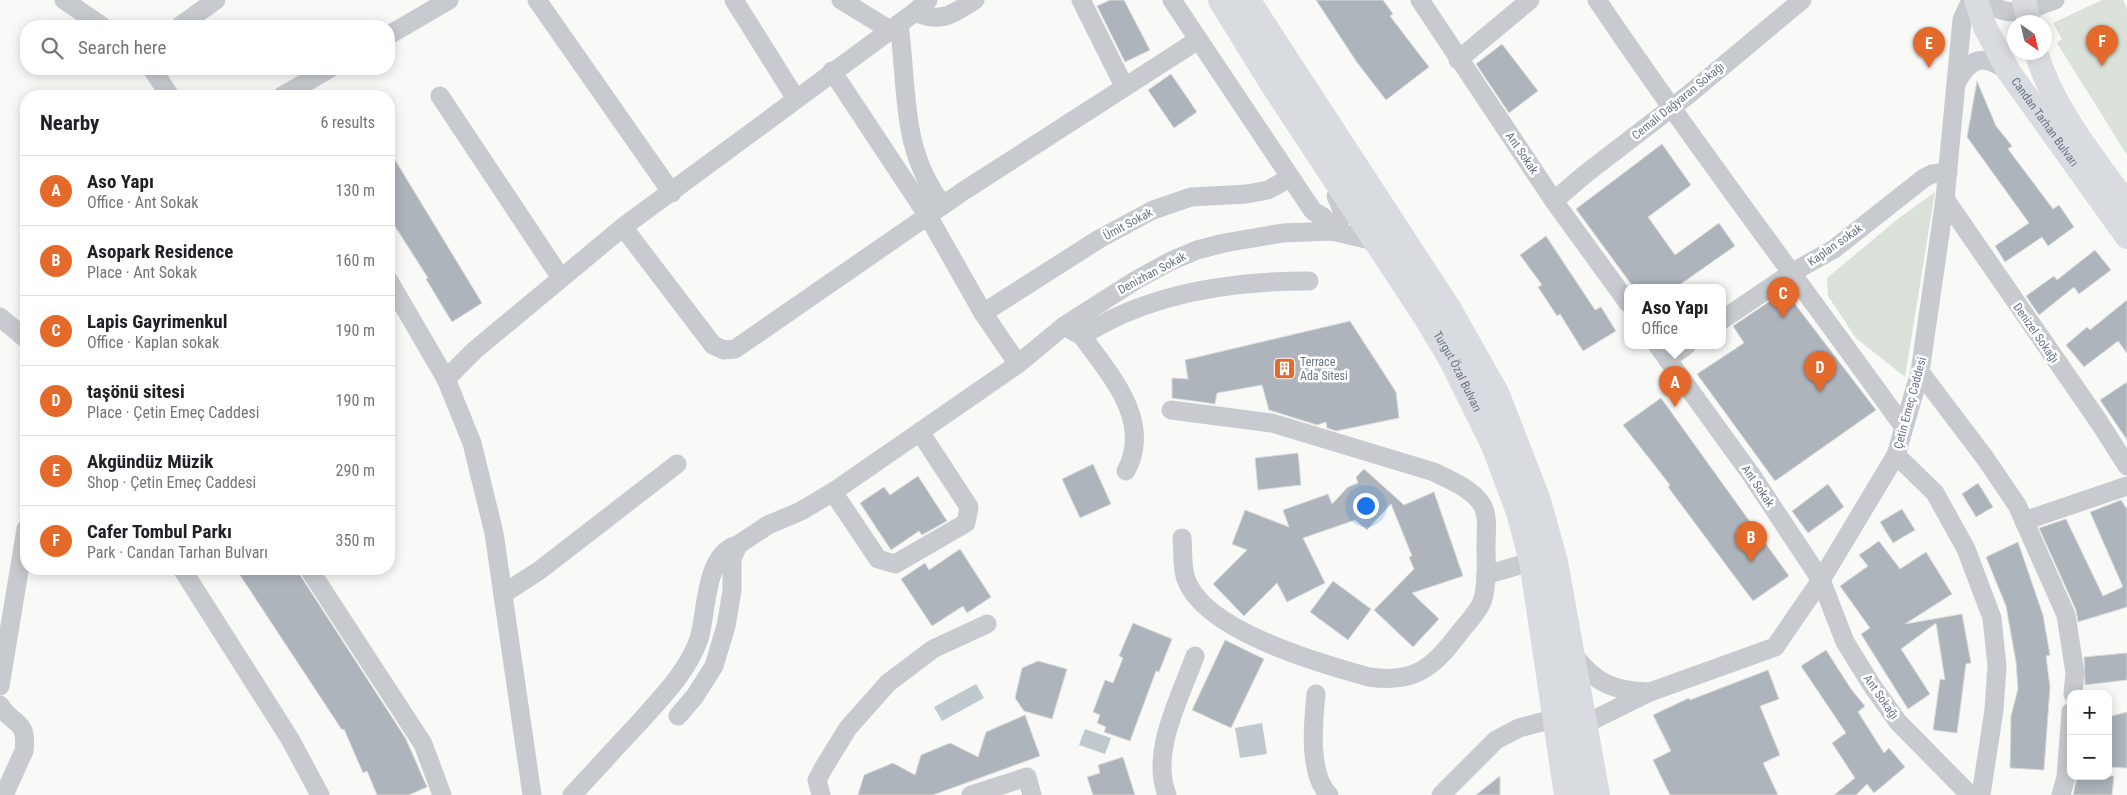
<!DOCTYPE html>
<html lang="en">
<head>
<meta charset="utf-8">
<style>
	:root { --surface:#fff; --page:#f2f2f2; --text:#202124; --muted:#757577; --line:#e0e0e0; --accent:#e46a2c }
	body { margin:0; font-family:"Roboto Condensed",sans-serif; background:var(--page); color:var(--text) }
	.controls { position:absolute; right:15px; bottom:15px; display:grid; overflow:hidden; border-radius:10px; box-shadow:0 2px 12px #0003 }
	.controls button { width:45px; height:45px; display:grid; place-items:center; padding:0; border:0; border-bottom:1px solid var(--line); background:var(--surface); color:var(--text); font:25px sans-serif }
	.compass { position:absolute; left:2007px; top:15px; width:45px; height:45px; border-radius:50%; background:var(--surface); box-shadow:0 2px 12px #0003; rotate:146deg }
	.you { position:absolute; left:1365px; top:505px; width:18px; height:18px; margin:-12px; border:4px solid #fff; border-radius:50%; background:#1a73e8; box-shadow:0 0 0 8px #1a73e833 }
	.badge { display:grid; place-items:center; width:32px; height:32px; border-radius:50%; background:var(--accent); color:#fff; font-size:16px; font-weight:700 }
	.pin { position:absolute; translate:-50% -41px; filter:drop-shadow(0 1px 2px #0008) }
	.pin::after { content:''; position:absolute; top:26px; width:18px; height:15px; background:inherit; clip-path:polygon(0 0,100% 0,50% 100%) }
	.popup { position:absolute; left:1624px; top:284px; width:102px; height:65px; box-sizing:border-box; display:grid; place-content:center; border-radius:10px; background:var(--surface); filter:drop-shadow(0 1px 4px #0005); font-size:16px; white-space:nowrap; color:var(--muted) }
	.popup b { font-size:19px; color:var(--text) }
	.popup::after { content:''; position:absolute; left:50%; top:100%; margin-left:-10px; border:10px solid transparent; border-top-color:var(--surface) }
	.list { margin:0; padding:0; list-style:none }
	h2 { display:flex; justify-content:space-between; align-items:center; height:65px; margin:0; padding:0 20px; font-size:21px }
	h2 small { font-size:16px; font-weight:400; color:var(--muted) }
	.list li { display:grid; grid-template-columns:32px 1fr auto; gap:15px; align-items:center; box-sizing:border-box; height:70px; padding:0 20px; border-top:1px solid var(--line) }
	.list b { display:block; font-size:19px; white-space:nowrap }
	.list p { margin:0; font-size:16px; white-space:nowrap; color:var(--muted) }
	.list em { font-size:16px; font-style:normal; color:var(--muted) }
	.icon { flex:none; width:28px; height:28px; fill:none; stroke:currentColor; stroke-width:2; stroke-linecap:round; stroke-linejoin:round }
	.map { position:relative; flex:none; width:2127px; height:795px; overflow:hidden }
	.search { position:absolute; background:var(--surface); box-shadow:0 2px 12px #0003; left:20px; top:20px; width:375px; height:55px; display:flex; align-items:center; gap:12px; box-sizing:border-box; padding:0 18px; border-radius:20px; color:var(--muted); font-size:19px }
	.panel { position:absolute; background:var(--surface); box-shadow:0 2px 12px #0003; left:20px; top:90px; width:375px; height:485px; border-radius:20px }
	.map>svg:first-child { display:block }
	.green { fill:#dae1d8 }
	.water { fill:#c0c9ce }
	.building { fill:#aeb4bc; stroke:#dbdbd9 }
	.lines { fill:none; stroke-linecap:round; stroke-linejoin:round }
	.minor { stroke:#c7cace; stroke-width:19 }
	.major { stroke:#d8dbe0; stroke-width:24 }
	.highway { stroke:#d8dbe0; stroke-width:28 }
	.labels { text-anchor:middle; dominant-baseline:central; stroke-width:5; stroke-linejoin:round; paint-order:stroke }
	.street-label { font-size:12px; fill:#687688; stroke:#fff }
	.poi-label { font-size:12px; fill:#687688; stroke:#fff; text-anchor:start }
</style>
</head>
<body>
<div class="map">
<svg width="2127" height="795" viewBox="0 0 2127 795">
	<rect width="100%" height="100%" fill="#f9f9f7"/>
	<g class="green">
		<path d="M2102 0H2123L2127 9V155L2057 43 2062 39 2053 23Z"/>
		<path d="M1935 192 1905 377 1856 338 1828 296 1827 278 1899 218Z"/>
	</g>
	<g class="water">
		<path d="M976 684 984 698 942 721 934 707Z"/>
		<path d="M1262 723 1267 754 1240 758 1235 728Z"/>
		<path d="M1085 729 1111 738 1105 754 1079 745Z"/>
	</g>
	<g class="building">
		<path d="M1110 0H1124L1150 50 1125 62 1097 6Z"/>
		<path d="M1316 0H1383L1393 14 1390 16 1429 67 1386 100 1356 61Z"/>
		<path d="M1502 44 1538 91 1509 113 1476 64Z"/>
		<path d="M1171 74 1197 112 1174 128 1148 90Z"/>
		<path d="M1977 81 1996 126 2012 146 2008 149 2053 209 2059 205 2074 227 2048 246 2042 237 2005 262 1995 246 2029 223 1967 137Z"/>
		<path d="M1662 144 1691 185 1648 217 1675 255 1719 223 1735 246 1675 288H1634L1576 209Z"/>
		<path d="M389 150 482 303 452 322 426 279 428 278 389 217Z"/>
		<path d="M1546 236 1595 310 1601 307 1616 331 1583 351 1560 314 1557 316 1538 287 1542 285 1520 255Z"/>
		<path d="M2095 250 2111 270 2079 294 2074 287 2039 315 2026 296 2054 276 2057 280Z"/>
		<path d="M1785 291 1876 410 1775 481 1697 374 1744 343 1733 326Z"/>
		<path d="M2127 300V353L2118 341 2084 367 2066 345 2087 327 2090 330Z"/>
		<path d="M1350 321 1396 392 1399 418 1336 431 1327 428 1326 422 1317 425 1269 410 1262 385 1217 393 1215 404 1172 398V378L1188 379 1185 360Z"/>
		<path d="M2127 382V440L2100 400Z"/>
		<path d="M1661 398 1789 576 1753 601 1668 487 1670 485 1623 425Z"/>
		<path d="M1298 453 1301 485 1258 490 1255 458Z"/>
		<path d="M1093 464 1111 504 1080 518 1062 479Z"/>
		<path d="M1364 469 1404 505 1434 492 1463 576 1412 593 1439 619 1413 647 1374 610 1414 569 1409 557 1412 556 1391 504 1367 530 1355 520 1303 538 1325 583 1287 602 1277 583 1244 616 1213 584 1247 550 1232 544 1245 510 1289 527 1283 510 1328 494 1332 504 1348 487 1358 483 1356 477Z"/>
		<path d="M918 476 947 521 922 535 919 531 891 550 860 503 884 487 890 495Z"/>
		<path d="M1978 483 1993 507 1976 517 1962 494Z"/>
		<path d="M1828 484 1844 507 1808 533 1792 511Z"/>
		<path d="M2121 500 2127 509V607L2078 622 2076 610 2039 528 2066 519 2103 596 2123 587 2090 512Z"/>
		<path d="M1902 509 1915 530 1893 543 1880 522Z"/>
		<path d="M1879 541 1900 569 1926 552 1952 594 1905 624 1962 614 1971 663 1966 664 1957 733 1933 730 1940 679 1945 680 1936 623 1901 649 1930 694 1908 709 1861 634 1870 628 1840 586 1868 566 1859 555Z"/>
		<path d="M2018 542 2043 615 2050 655 2046 656 2050 687 2044 770 2010 768 2011 716 2018 689 2016 662 2006 606 1986 557Z"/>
		<path d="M960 549 991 597 967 613 963 606 932 626 901 579 925 563 929 570Z"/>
		<path d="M236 569H298L300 575 406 739 427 787 409 795H377L367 771 363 773 344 729 342 730Z"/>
		<path d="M1333 581 1371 609 1348 640 1310 612Z"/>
		<path d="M1133 623 1172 639 1159 672 1156 671 1130 741 1104 732 1106 727 1097 723 1100 715 1093 712 1105 680 1113 683 1123 658 1119 656Z"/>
		<path d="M1225 640 1264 659 1231 728 1192 710Z"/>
		<path d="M1826 650 1851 689 1865 706 1858 712 1884 753 1889 748 1905 767 1874 793 1867 784 1856 795H1834L1855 778 1832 743 1846 733 1801 666Z"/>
		<path d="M2127 653V680L2085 685 2084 657Z"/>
		<path d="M1038 661 1067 669 1052 719 1024 711 1015 698 1022 668Z"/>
		<path d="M1768 670 1779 699 1760 706 1780 755 1763 763 1778 795H1670L1653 760 1671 751 1653 715 1689 698 1690 700Z"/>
		<path d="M2127 712V768L2108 767V717Z"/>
		<path d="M1025 715 1040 756 933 795H858L864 775 893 763 915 775 921 755 950 743 978 757 986 732Z"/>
		<path d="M1123 757 1135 795H1093L1087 777 1100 773 1098 765Z"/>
		<path d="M1500 776V795H1476Z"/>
		<path d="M2077 776H2114L2112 795H2073Z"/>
	</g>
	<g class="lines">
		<g class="minor">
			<path d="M64 0 102 26"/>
			<path d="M537 0 672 193"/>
			<path d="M734 0 796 99"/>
			<path d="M841 0 890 30"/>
			<path d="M1081 0 1122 82"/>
			<path d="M1172 0 1313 211 1323 217 1332 231"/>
			<path d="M1420 0 1554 201 1628 303"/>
			<path d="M1597 0C1695 145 1801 284 1903 426"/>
			<path d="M1987 0C2007 22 2032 8 2055 0"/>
			<path d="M915 12C941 24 953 14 975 0"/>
			<path d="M899 24C908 90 900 150 943 205"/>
			<path d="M180 26 216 0"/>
			<path d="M389 35 449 0"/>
			<path d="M1458 60 1530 0"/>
			<path d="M152 69 170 96"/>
			<path d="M832 71 928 216 983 313 1018 364"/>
			<path d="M1957 82C1971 56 1985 54 2009 72"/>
			<path d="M282 96 329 69"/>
			<path d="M440 96 561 278"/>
			<path d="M1945 199 2099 422 2127 466"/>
			<path d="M1554 201 1584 175 1688 95 1802 0"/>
			<path d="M623 227 713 345 724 350 735 349 962 192 1198 40"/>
			<path d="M1332 231C1345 216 1344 213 1336 196"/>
			<path d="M389 281 446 379 472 443 494 533 532 795"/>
			<path d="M983 313 1099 239 1153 210 1191 197 1247 194 1268 190 1290 178"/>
			<path d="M0 317 26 339"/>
			<path d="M1722 320 1793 272 1834 249 1924 178 1932 174 1948 172"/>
			<path d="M1064 326 1082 336C1148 293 1231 281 1309 281"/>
			<path d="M1082 336C1110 375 1153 421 1126 471"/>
			<path d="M1658 346 1750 473 1821 580 1845 642 1873 687 1898 722 1970 795"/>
			<path d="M1667 359 1686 346"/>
			<path d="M1920 372 1985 458 2017 505 2066 615 2075 673 2073 694"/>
			<path d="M446 379 475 350 623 227 915 12 928 0"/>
			<path d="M1171 410 1272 423 1434 472C1450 480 1470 488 1481 503 1489 515 1486 531 1486 544 1486 560 1488 590 1481 604 1476 614 1467 623 1460 632 1434 667 1415 684 1369 677 1321 664 1200 630 1185 576 1182 564 1183 550 1182 538"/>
			<path d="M1896 455 1935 493 1966 549 1992 618 1997 666 1994 710 1981 795"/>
			<path d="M833 492 878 559 895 564 966 523 969 507 920 432"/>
			<path d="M2024 521 2127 486"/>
			<path d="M182 569 290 739 320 795"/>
			<path d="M309 569 423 744 442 795"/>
			<path d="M1486 575 1533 561"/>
			<path d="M503 594 540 570 677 464"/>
			<path d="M1573 654C1595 683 1613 691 1649 692"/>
			<path d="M0 686 26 529"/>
			<path d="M1316 694C1313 723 1308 774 1329 795"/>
			<path d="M0 705C12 726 28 718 24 751L4 795"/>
			<path d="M678 716 695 696 714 666 726 626 732 591V559L738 545 768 525 801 511 833 492 1018 364 1064 326 1136 280 1171 261 1197 250 1224 243 1283 233 1332 231 1366 239"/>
			<path d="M1585 724 1650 692 1775 647 1821 580 1896 455 1920 372 1945 199 1962 20 1971 0"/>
			<path d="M572 795C594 772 615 748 637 725 660 699 687 673 699 639 707 613 704 559 734 546"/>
			<path d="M821 795 817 780 824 767 848 728 888 683 933 649 987 624"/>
			<path d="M971 795 1027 777 1032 795"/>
			<path d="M1167 795C1150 752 1180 698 1195 656"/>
			<path d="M1441 795 1496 740 1519 728 1557 718"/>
			<path d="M2061 795 2066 777 2071 712"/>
		</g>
		<g class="major">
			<path id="s1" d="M1976 0 1985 27 2009 72 2127 237"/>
			<path d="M2024 0 2029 22"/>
			<path d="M2036 52C2053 109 2093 157 2127 204"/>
		</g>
		<g class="highway">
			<path id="s2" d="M1222 0 1272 81 1428 318 1453 360 1495 445 1520 512 1533 561 1568 795"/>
			<path d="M1246 0 1448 310 1496 395 1537 501 1554 562 1596 795"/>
		</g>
	</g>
	<defs>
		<symbol id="building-square" viewBox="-11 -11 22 22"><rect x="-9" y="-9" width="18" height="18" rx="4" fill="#e46a2c" stroke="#fff"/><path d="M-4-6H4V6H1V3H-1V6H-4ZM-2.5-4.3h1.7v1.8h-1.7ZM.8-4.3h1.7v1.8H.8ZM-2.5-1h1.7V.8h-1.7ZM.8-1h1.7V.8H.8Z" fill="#fff"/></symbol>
	</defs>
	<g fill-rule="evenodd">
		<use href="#building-square" x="1272" y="356" width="25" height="25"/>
	</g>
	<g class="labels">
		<g class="street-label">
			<text transform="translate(1678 101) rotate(-39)">Cemali Dağyaran Sokağı</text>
			<text stroke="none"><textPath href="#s1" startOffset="141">Candan Tarhan Bulvarı</textPath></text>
			<text transform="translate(1522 153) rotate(56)">Ant Sokak</text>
			<text transform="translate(1128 224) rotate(-28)">Ümit Sokak</text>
			<text transform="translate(1835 245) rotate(-35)">Kaplan sokak</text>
			<text transform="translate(1152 273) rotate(-28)">Denizhan Sokak</text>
			<text transform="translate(2036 333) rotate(55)">Denizel Sokağı</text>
			<text stroke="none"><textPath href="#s2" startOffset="440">Turgut Özal Bulvarı</textPath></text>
			<text transform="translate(1910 403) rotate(-75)">Çetin Emeç Caddesi</text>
			<text transform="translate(1758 486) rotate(56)">Ant Sokak</text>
			<text transform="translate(1881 697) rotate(55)">Ant Sokağı</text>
		</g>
		<g class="poi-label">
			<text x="1300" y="362">Terrace<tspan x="1300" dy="14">Ada Sitesi</tspan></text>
		</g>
	</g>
</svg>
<div class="controls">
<button>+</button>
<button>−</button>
</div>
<svg class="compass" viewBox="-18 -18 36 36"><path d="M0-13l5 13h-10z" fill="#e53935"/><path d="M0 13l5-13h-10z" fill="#757577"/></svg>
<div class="you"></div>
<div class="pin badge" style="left:1675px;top:407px">A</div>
<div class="popup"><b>Aso Yapı</b>Office</div>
<div class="pin badge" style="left:1751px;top:562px">B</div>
<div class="pin badge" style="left:1783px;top:318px">C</div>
<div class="pin badge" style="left:1820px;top:392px">D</div>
<div class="pin badge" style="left:1929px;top:68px">E</div>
<div class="pin badge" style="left:2102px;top:66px">F</div>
<div class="search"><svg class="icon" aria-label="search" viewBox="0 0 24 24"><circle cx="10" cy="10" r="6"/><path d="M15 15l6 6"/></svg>Search here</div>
<section class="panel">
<h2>Nearby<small>6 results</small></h2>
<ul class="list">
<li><span class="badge">A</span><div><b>Aso Yapı</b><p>Office · Ant Sokak</p></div><em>130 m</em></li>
<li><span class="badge">B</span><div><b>Asopark Residence</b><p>Place · Ant Sokak</p></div><em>160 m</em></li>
<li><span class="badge">C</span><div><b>Lapis Gayrimenkul</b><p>Office · Kaplan sokak</p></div><em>190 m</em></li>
<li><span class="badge">D</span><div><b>taşönü sitesi</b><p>Place · Çetin Emeç Caddesi</p></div><em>190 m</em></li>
<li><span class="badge">E</span><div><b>Akgündüz Müzik</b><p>Shop · Çetin Emeç Caddesi</p></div><em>290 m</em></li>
<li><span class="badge">F</span><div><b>Cafer Tombul Parkı</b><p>Park · Candan Tarhan Bulvarı</p></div><em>350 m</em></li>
</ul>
</section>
</div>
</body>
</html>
